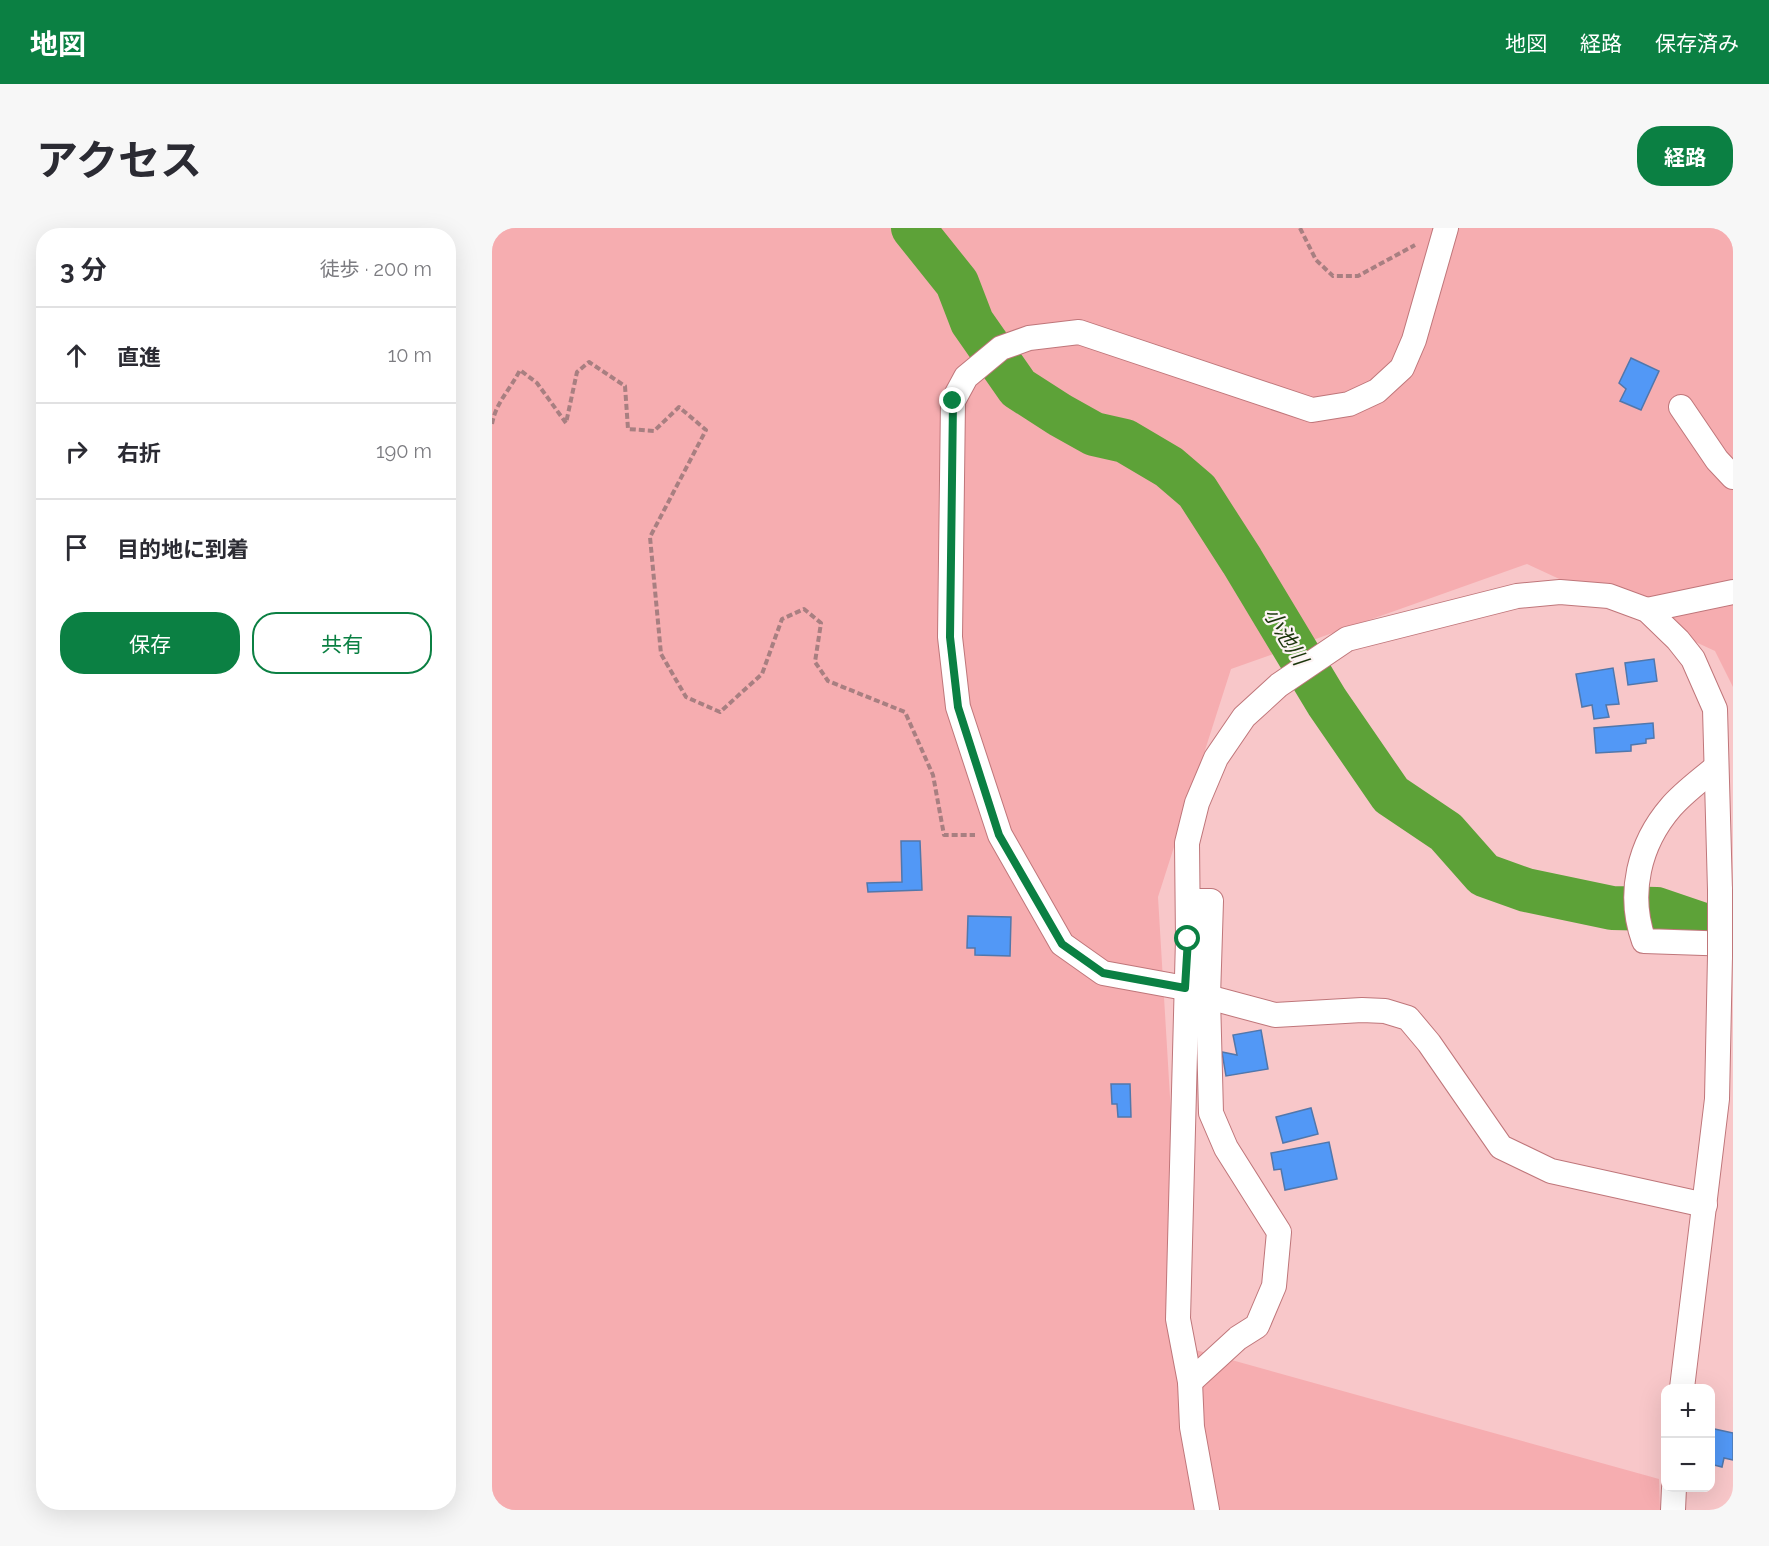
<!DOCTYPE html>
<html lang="ja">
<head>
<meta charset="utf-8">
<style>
	:root { --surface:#fff; --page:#f7f7f7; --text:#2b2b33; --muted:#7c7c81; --line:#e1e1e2; --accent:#0b8043 }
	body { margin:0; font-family:Raleway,"Noto Sans JP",sans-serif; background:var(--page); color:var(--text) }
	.controls { position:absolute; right:18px; bottom:18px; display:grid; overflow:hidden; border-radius:12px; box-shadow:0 6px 24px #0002 }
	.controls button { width:54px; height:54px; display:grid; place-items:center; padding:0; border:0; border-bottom:2px solid var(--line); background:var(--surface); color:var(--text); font:30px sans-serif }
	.stop { position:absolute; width:18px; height:18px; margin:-14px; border:4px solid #0b8043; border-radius:50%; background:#fff }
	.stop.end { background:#0b8043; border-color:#fff; box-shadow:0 2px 6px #0008 }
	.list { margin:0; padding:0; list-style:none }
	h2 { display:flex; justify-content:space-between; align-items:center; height:78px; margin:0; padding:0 24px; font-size:26px }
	h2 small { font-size:20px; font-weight:400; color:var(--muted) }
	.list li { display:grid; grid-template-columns:39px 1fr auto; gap:18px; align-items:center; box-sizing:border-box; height:96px; padding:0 24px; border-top:2px solid var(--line) }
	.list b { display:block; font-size:22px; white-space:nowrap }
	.list em { font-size:20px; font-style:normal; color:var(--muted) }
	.actions { display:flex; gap:12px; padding:18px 24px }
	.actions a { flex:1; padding:14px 0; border:2px solid var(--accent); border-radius:24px; text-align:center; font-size:21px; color:var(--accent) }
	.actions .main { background:var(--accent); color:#fff }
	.icon { flex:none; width:33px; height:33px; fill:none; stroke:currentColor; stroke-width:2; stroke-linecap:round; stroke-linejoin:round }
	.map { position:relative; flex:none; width:1241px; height:1282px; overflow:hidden; border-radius:24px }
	header { display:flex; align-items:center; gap:36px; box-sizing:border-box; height:84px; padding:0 30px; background:var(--accent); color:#fff }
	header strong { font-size:28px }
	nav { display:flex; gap:33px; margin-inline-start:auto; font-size:21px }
	.intro { display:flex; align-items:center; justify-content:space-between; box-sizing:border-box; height:144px; padding:0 36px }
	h1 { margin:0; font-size:42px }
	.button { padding:15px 27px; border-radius:24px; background:var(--accent); color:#fff; font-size:21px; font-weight:700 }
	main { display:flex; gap:36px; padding:0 36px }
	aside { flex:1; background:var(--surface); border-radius:24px; box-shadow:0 6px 24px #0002 }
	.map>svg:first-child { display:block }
	.green { fill:#f6adb0 }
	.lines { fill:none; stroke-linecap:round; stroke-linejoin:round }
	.river { stroke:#5da238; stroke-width:44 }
	.building { fill:#5298f6; stroke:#5177ab; stroke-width:1.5 }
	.minor-casing { stroke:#bf767a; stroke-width:26 }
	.path { stroke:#a87f81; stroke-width:4; stroke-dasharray:6 3; stroke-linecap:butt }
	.minor { stroke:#fff; stroke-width:24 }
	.minor-bridge-casing { stroke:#bf767a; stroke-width:26; stroke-linecap:butt }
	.minor-bridge { stroke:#fff; stroke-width:24 }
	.route { stroke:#0b8043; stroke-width:8 }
	.labels { text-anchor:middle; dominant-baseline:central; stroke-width:4.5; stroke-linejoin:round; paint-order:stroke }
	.water-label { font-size:21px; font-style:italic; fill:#1b360c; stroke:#fdf4f4 }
</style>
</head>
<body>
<header>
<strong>地図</strong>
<nav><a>地図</a><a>経路</a><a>保存済み</a></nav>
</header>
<div class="intro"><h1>アクセス</h1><a class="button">経路</a></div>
<main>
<aside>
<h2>3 分<small>徒歩 · 200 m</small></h2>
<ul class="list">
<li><svg class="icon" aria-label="ahead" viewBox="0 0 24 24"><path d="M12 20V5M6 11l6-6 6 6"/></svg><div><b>直進</b></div><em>10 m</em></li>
<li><svg class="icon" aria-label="right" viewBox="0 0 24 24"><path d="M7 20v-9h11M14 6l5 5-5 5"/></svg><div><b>右折</b></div><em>190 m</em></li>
<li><svg class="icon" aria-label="arrive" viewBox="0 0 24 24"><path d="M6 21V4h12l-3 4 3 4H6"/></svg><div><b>目的地に到着</b></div></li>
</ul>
<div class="actions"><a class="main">保存</a><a>共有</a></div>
</aside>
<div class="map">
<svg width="1241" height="1282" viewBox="0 0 1241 1282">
	<rect width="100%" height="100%" fill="#f8c7c9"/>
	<path class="green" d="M0 0H1241V459L1223 423 1035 336 739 441 666 669 693 1119 1167 1251 1168 1282H0Z"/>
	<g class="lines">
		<path class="river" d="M421 0 465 55 480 94 526 160 568 187 602 206 633 213 677 239 705 263 750 333 835 474 899 567 954 604 992 647 1034 662 1120 680 1165 681 1212 697 1241 702"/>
	</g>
	<g class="building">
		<path d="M1139 130 1167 143 1149 182 1128 173 1134 161 1127 155Z"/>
		<path d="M1162 431 1165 453 1136 457 1133 435Z"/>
		<path d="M1121 440 1127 476 1114 477 1117 489 1102 491 1100 477 1090 479 1084 446Z"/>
		<path d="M1161 495 1162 510 1154 511V515L1139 517V523L1104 525 1102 500Z"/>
		<path d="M409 613H428L430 662 376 664 375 655 410 654Z"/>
		<path d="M476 688 519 689 518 728 483 727V720H475Z"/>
		<path d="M769 802 776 841 734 848 730 824 745 827 741 807Z"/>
		<path d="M619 856H638L639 889H626L625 876H620Z"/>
		<path d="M819 880 826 906 791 915 784 889Z"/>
		<path d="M837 914 845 951 793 962 789 941 782 942 779 925Z"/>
		<path d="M1218 1200 1241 1205V1232L1232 1230 1230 1239 1218 1236Z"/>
	</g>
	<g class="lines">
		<defs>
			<g id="minor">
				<path d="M1189 179 1225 232 1241 249"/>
				<path d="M1155 382 1241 364"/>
				<path d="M1224 539C1209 552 1192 564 1179 579 1147 616 1135 666 1152 713L1241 716"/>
				<path d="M696 673H719L716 769 719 885 734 920 787 1004 782 1058 765 1098 746 1110 698 1154"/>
				<path d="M693 760 611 745 570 716 508 607 466 479 458 409 461 173 474 149 509 120 537 110 587 104 820 182 857 176 885 163 910 140 922 112 954 0"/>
				<path d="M716 769 783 787 870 782 893 783 916 790 937 815 1009 919 1059 943 1213 977"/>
				<path d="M1190 1160 1225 871 1228 728"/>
				<path d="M715 1282 700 1199 698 1154 686 1091 696 711 695 615 705 575 724 530 752 489 787 457 855 411 1025 368 1068 364 1117 368 1155 382 1186 412 1201 431 1223 481 1228 662"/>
				<path d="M1181 1282 1182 1260"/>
			</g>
		</defs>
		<use href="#minor" class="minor-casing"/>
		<g class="path">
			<path d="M808 0 824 32 841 48H866L923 17"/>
			<path d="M0 196C4 174 18 162 28 142L45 155 74 195 85 144 97 134 133 158 136 201 162 203 187 179 214 202 158 309 169 426 194 469 228 484 270 446 290 391 312 381 329 395 323 434 336 453 413 484 441 547 452 607H483"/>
		</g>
		<use href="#minor" class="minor"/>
		<defs>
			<path id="minor-bridge" d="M1228 662V728"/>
		</defs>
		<use href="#minor-bridge" class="minor-bridge-casing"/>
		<use href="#minor-bridge" class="minor-bridge"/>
	</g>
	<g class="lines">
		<path class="route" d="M461 173 458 409 466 479 507 607 570 716 611 745 693 760 696 711"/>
	</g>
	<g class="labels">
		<g class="water-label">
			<text transform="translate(794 408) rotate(58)">小池川</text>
		</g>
	</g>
</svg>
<div class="controls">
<button>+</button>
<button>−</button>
</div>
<div class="stop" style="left:696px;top:711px"></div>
<div class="stop end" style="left:461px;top:173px"></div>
</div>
</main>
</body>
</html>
